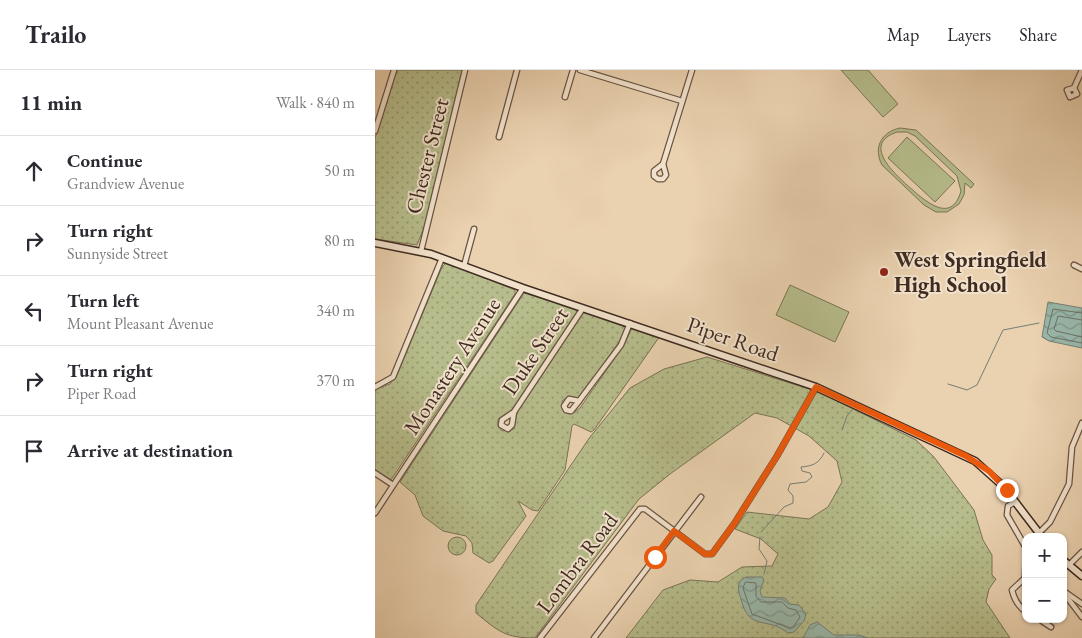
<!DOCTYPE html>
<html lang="en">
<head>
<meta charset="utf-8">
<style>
	:root { --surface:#fff; --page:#f7f7f7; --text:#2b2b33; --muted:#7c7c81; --line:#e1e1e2 }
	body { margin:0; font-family:"EB Garamond",serif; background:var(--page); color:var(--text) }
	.controls { position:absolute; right:15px; bottom:15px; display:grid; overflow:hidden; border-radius:10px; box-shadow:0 1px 4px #0004 }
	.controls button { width:45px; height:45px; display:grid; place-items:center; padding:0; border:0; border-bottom:1px solid var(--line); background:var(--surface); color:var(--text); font:25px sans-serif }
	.stop { position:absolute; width:15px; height:15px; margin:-11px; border:4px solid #ea580c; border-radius:50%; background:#fff }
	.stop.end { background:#ea580c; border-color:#fff; box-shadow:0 1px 5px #0008 }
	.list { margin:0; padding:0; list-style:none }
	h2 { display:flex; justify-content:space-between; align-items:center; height:65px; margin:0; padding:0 20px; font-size:21px }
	h2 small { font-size:16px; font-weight:400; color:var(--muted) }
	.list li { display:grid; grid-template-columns:32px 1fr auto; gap:15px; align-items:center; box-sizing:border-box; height:70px; padding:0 20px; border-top:1px solid var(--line) }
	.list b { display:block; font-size:19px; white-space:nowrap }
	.list p { margin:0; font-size:16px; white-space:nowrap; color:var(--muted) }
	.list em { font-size:16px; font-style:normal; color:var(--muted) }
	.icon { flex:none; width:28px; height:28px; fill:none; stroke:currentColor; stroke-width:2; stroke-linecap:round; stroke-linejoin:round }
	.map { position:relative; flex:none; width:707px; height:568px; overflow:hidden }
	header { display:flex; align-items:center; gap:30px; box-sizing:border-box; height:70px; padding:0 25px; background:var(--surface); border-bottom:1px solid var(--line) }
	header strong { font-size:24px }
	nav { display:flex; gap:28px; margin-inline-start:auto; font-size:18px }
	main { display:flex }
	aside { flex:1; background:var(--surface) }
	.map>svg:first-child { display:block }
	.grass { fill:url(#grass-dots); stroke:#7a7456 }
	.park { fill:#b6bc8b; stroke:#7a7456; fill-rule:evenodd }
	.water { fill:url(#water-waves); stroke:#747f73 }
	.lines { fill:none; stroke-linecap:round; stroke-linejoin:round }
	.shore { stroke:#6c7166; stroke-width:1 }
	.stream { stroke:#747f73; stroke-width:1 }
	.minor-casing { stroke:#6a5444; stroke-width:7 }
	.secondary-casing { stroke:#3f2b21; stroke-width:9 }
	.minor { stroke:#f1e1cb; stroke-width:4.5 }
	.secondary { stroke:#f1e1cb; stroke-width:6 }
	.route { stroke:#ea580c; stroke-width:6 }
	.poi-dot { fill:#8f2418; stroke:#f1e1cb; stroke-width:2 }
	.labels { text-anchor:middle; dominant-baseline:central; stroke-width:4; stroke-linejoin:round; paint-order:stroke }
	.street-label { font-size:22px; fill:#3f2b21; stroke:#f1e1cb }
	.poi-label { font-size:22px; font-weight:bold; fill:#3f2b21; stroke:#f1e1cb; text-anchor:start }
</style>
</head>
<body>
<header>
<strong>Trailo</strong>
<nav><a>Map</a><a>Layers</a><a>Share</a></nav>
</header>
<main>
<aside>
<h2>11 min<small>Walk · 840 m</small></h2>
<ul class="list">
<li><svg class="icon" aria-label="ahead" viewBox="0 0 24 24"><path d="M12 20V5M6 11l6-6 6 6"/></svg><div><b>Continue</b><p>Grandview Avenue</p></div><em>50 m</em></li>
<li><svg class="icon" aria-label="right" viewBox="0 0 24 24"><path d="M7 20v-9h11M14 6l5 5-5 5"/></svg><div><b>Turn right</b><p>Sunnyside Street</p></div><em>80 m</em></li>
<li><svg class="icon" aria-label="left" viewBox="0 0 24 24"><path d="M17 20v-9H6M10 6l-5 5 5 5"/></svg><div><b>Turn left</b><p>Mount Pleasant Avenue</p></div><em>340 m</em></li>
<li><svg class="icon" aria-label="right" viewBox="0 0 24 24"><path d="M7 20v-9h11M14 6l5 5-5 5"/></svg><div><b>Turn right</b><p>Piper Road</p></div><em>370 m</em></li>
<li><svg class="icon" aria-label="arrive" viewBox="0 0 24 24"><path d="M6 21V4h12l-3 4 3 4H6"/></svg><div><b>Arrive at destination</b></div></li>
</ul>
</aside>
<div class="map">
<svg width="707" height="568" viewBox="0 0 707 568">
	<defs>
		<pattern id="grass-dots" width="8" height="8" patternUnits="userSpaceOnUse" patternTransform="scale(1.25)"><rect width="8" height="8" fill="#b6bc8b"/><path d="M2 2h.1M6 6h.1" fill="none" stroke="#959971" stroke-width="1.8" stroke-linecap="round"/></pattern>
		<pattern id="water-waves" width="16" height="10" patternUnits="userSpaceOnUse" patternTransform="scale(1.25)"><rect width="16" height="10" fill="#98b7aa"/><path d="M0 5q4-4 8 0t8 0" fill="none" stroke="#7d958a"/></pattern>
	</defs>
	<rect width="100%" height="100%" fill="#ead1af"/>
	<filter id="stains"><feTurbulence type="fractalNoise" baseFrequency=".004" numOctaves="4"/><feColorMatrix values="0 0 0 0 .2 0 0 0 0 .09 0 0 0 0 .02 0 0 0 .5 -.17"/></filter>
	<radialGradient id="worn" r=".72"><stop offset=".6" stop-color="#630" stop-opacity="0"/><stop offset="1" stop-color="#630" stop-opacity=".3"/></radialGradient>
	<g class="grass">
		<path d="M22 0H88L50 155 42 175 0 169V68Z"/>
		<path d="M71 193 140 220V224L16 410 0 400V319L15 314 22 305 67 197Z"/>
		<path d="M149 223 199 238 202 242 136 341 123 349V356L127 361 139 359 142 342 209 242 251 257 244 272 206 326 203 328 194 326 187 331 188 340 193 344 200 342 205 338 249 275 257 258 285 266 219 360 216 362 199 354 197 356 190 400 163 441 157 440 143 431 151 446 118 491 114 493 98 483 97 473 91 466 68 461 48 446 40 425 25 412Z"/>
		<path d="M332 287 444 322 541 370 559 387 599 440 608 470 617 485V505L621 509 614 519 611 532 635 568H251L288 520 315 510 343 512 367 497 397 496 403 484 386 469 360 459 372 442 434 449 453 437 467 412 462 391 434 366 402 348 380 343 295 404 264 429 160 568C131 568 124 562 101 543V535L215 367 255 318 289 299Z"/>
		<circle cx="82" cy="476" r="9"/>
	</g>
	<g class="park">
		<path d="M466 0H493L523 34 508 47Z"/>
		<path d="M525 58 541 60 599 114 596 118 590 113 589 125 584 134 572 142H561L549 135 507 95C498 78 506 62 525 58ZM522 62H532L540 66 582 106 586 121C576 157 547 128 532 115 518 102 487 74 522 62Z"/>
		<path d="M532 67 580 111 560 132 513 88Z"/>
		<path d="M415 215 474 242 460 272 401 245Z"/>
	</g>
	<g class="water">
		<path d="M673 232 707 238V278L674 271 667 267Z"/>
		<path d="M387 507 389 510 385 521 387 527 410 528 415 534 424 535 431 544 429 551 419 562 413 563C392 546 374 562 366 529 364 522 362 518 365 511L371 507Z"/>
		<path d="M442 552 459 565H484L493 568H428L435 555Z"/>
	</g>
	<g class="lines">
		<g class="shore">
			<path d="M707 243 678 239 672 263 676 267 707 273"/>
			<path d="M707 250 683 246 679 259 681 261 707 267"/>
			<path d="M371 512 381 513V526L386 532H407L413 538 421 540 425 547 419 556 415 558 377 544 368 518Z"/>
		</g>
		<g class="stream">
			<path d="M573 314 592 320 602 315 628 260 664 253"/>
			<path d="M467 360 472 346 477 340"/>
			<path d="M386 462 409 437 418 433V426L413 420 415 414 431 412 437 407 435 403 427 401 426 397C437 396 444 394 449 383"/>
			<path d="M385 467 384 479 392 491 389 504"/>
		</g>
		<defs>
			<g id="minor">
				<path d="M205 0 307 31"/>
				<path d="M699 18 702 24 695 27 692 20 699 18 707 0"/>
				<path d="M190 27 198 0"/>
				<path d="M0 61 19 0"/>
				<path d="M124 67 142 0"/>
				<path d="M288 94 317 0"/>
				<path d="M288 94 291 105 288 109H283L279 106V101Z"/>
				<path d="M46 181 90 0"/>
				<path d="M699 195 707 199"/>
				<path d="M89 196 99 159"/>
				<path d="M0 317 18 307 67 188"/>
				<path d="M194 329 204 331 196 341 191 340 189 336Z"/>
				<path d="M204 331 246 275 255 253"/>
				<path d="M139 342 208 238"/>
				<path d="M139 342 137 355 133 359 126 355 127 350Z"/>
				<path d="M0 403 18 415"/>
				<path d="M640 432 633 436 632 445 651 478"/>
				<path d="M0 443 148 218"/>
				<path d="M664 463 675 452 694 414 697 377 707 353"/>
				<path d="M694 495 707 482"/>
				<path d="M650 507 651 482"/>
				<path d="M651 507 637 520C639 529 643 536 651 542"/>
				<path d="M688 522 707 547"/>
				<path d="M690 522 707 534"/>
				<path d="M664 549 676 557"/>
				<path d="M165 568 265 439H270L330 484H337L359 454 402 386 441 317"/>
				<path d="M219 568 326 427"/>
			</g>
			<g id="secondary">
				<path d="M0 173 56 184 148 218 441 317 600 391 628 416 667 467"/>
				<path d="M688 490 707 506"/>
			</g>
		</defs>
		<use href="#minor" class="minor-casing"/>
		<use href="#secondary" class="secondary-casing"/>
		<use href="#minor" class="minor"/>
		<use href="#secondary" class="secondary"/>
	</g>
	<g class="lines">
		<path class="route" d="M280 487 299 461 330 484H337L359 454 402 386 441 317 591 386 614 401 632 420"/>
	</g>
	<circle class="poi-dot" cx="509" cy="202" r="5"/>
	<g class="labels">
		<g class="street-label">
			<text transform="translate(52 86) rotate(-76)">Chester Street</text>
			<text transform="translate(358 269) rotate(19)">Piper Road</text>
			<text transform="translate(160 281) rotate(-56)">Duke Street</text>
			<text transform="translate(77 296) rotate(-57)">Monastery Avenue</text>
			<text transform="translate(202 493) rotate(-53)">Lombra Road</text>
		</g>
		<g class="poi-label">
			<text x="519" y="189">West Springfield<tspan x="519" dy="25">High School</tspan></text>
		</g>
	</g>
	<rect width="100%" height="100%" filter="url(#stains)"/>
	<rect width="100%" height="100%" fill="url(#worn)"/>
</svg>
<div class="controls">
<button>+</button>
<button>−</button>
</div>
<div class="stop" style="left:280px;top:487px"></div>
<div class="stop end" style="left:632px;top:420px"></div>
</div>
</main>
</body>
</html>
